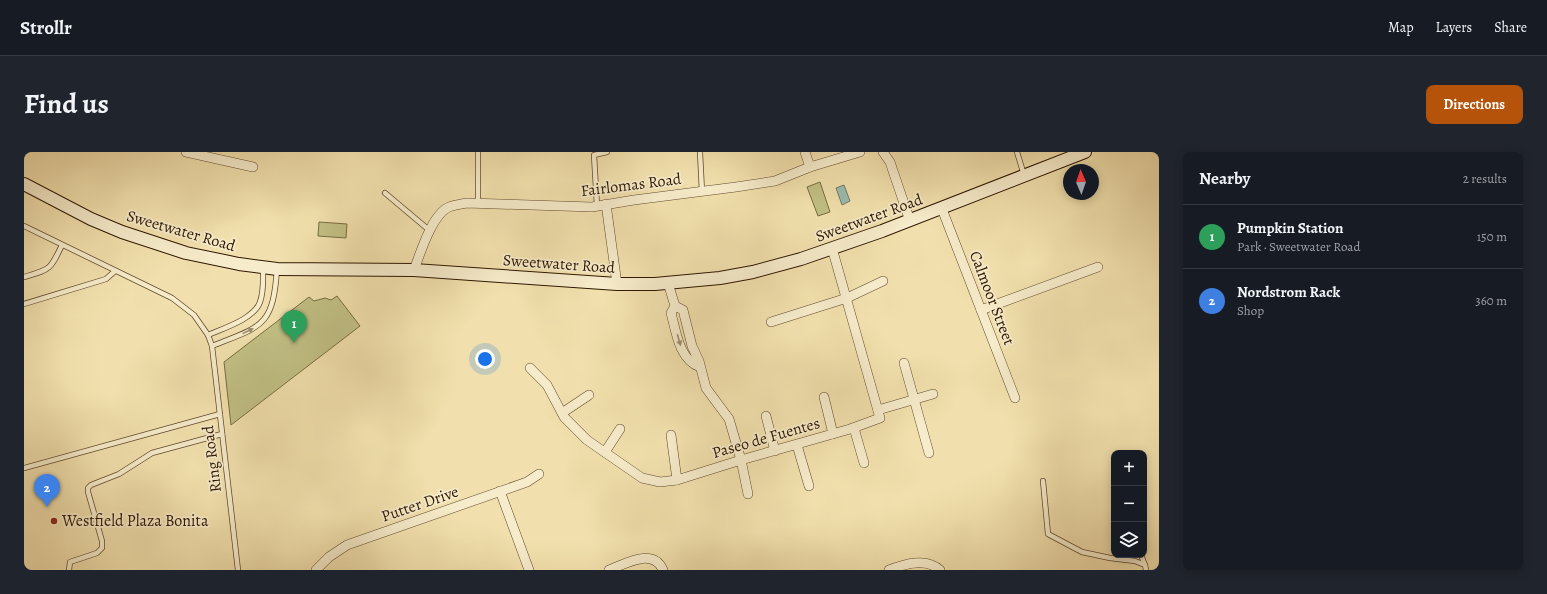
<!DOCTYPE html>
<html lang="en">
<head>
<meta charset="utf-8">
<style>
	:root { --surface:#171b24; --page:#20242c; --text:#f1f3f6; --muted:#9ea1a6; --line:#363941; --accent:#b45309 }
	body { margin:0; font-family:Alegreya,serif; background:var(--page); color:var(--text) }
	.controls { position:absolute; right:12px; bottom:12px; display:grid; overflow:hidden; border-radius:8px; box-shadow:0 2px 10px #0003 }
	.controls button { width:36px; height:36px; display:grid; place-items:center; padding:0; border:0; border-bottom:1px solid var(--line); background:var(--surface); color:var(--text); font:20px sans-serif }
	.compass { position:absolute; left:1039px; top:12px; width:36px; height:36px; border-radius:50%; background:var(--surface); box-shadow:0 2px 10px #0003; rotate:358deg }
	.you { position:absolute; left:461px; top:207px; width:14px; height:14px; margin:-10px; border:3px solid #fff; border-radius:50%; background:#1a73e8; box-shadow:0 0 0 6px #1a73e833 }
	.badge { display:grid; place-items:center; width:26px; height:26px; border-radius:50%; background:var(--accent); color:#fff; font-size:13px; font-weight:700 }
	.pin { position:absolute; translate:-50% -33px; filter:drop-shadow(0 1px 2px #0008) }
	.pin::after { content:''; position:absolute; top:21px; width:14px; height:12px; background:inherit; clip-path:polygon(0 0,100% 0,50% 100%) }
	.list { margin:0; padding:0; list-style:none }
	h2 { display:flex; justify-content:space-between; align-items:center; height:52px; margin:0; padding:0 16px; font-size:17px }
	h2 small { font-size:13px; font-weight:400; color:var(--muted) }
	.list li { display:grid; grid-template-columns:26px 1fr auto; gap:12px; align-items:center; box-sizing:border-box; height:64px; padding:0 16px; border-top:1px solid var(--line) }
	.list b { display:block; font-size:15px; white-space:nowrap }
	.list p { margin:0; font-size:13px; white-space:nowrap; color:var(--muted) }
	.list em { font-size:13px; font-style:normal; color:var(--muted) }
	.icon { flex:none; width:22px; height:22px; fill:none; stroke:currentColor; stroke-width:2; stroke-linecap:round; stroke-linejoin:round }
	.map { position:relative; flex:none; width:1135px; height:418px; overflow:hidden; border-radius:8px }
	header { display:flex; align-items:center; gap:24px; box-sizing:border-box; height:56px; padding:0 20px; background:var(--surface); border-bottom:1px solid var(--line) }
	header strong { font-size:19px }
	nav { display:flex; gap:22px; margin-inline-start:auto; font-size:14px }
	.intro { display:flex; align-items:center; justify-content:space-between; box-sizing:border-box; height:96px; padding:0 24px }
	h1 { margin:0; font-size:28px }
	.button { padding:10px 18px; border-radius:8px; background:var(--accent); color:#fff; font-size:14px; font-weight:700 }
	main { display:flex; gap:24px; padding:0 24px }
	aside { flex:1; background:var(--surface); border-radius:8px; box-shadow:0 2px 10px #0003 }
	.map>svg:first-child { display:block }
	.green { fill:#c1c085; stroke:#786c43 }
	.water { fill:#9bbcaf; stroke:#707a69 }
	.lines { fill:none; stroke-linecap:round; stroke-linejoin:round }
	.service-casing { stroke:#60492c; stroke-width:6 }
	.minor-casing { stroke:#60492c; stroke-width:10 }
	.secondary-casing { stroke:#2f1701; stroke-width:14 }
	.service { stroke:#f6ebca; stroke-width:4.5 }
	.minor { stroke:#f6ebca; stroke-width:9 }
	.secondary { stroke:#f6ebca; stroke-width:12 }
	.oneway { fill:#9c8c70 }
	.poi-dot { fill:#8f2418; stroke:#f6ebca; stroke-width:1.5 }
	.labels { text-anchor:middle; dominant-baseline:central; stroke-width:3.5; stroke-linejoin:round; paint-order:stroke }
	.street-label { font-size:16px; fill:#2f1701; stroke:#f6ebca }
	.poi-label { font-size:16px; fill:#2f1701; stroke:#f6ebca; text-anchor:start }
</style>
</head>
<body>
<header>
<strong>Strollr</strong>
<nav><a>Map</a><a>Layers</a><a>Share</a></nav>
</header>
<div class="intro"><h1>Find us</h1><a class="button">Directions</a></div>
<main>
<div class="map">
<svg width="1135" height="418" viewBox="0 0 1135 418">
	<rect width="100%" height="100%" fill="#f1e0ad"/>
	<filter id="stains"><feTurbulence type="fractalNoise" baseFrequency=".005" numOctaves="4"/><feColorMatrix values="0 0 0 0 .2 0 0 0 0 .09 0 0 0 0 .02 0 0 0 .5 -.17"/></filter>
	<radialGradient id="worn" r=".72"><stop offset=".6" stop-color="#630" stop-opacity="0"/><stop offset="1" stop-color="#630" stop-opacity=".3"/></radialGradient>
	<g class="green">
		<path d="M796 30 806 60 794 64 783 35Z"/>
		<path d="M295 70 323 72 322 86 294 84Z"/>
		<path d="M313 144 336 174 207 273 200 210 285 145 290 149 301 146 307 148Z"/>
	</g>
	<path class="water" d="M820 33 826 49 818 53 812 36Z"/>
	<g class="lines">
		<defs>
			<g id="service">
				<path d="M454 0V52"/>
				<path d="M676 0 678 40"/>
				<path d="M993 0 1000 23"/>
				<path d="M361 41 405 78"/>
				<path d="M573 54 570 3 583 0"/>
				<path d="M0 74 148 146 170 163 184 183 188 194 214 418"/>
				<path d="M0 125C27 117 26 118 38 93"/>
				<path d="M0 152 82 127 91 119"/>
				<path d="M184 183C200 176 230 167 236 150 240 139 239 127 239 116"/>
				<path d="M188 194C238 174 249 175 253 117"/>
				<path d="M0 316 196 262"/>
				<path d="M1019 329 1024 382 1058 400 1086 406 1111 409 1121 413 1122 418"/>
				<path d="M1117 403 1121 413"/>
				<path d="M45 418 46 410 73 401 78 396V389L64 340V336L67 333 95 322 128 301 198 282"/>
			</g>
			<g id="minor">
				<path d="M162 0 229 15"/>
				<path d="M781 0 786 15"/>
				<path d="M859 0 866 10 886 69"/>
				<path d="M582 52 593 132"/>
				<path d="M918 57 991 246"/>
				<path d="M390 118C396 102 408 62 425 55 430 53 438 52 443 51L568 55 610 48 712 35 751 29 786 15 836 0"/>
				<path d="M644 131 651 154 647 161C652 179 655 208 676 215"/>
				<path d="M651 154 659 158 668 194 675 209 682 236 705 267 717 308 724 342"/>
				<path d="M957 158 1074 115"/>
				<path d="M747 170 823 146 859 129"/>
				<path d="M880 211 905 301"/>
				<path d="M506 216 523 233 540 265 563 288 618 326 636 330 653 328 717 308 826 277 856 266 808 96"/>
				<path d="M800 245 809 282"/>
				<path d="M854 258 909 242"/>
				<path d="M538 261 565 243"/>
				<path d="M742 264 751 299"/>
				<path d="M830 276 840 311"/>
				<path d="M647 283 653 328"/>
				<path d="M773 293 785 334"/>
				<path d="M581 300 596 277"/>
				<path d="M476 339 505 418"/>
				<path d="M292 418 305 405 323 393 503 330 515 322"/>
				<path d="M585 418C601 412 629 395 639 418"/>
				<path d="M865 418C880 412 902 405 916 418"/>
			</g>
			<path id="secondary" d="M0 32 67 67 98 80 162 101 215 112 253 117 390 118 593 132H631L696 126 729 120 777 107 858 79 1061 0"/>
		</defs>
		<use href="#service" class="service-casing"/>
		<use href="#minor" class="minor-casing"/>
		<use href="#secondary" class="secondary-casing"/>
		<use href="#service" class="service"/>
		<use href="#minor" class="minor"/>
		<use href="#secondary" class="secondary"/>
	</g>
	<defs><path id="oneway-solid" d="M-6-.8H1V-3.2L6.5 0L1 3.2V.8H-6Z"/></defs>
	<g class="oneway">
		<use href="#oneway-solid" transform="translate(224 179) rotate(-26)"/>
		<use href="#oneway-solid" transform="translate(655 188) rotate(74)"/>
	</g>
	<circle class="poi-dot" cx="30" cy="369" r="4"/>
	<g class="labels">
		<g class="street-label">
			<text transform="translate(607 33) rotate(-7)">Fairlomas Road</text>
			<text transform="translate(845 66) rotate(-20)">Sweetwater Road</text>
			<text transform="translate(157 79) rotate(16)">Sweetwater Road</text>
			<text transform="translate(535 112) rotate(4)">Sweetwater Road</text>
			<text transform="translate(968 146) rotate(69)">Calmoor Street</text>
			<text transform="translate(742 286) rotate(-16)">Paseo de Fuentes</text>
			<text transform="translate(188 307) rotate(-97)">Ring Road</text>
			<text transform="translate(396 352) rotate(-19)">Putter Drive</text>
		</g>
		<g class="poi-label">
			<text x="38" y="369">Westfield Plaza Bonita</text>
		</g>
	</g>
	<rect width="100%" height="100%" filter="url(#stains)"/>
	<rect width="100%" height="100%" fill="url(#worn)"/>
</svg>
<div class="controls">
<button>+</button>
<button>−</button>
<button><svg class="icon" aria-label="layers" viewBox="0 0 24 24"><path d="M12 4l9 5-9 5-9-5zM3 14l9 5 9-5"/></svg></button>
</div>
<svg class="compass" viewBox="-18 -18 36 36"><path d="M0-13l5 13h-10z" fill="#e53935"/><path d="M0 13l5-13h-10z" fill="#9ea1a6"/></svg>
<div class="you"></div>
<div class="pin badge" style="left:270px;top:191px;background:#2e9e5b">1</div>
<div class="pin badge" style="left:23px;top:355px;background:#3f7fe0">2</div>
</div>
<aside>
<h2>Nearby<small>2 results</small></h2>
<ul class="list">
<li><span class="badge" style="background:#2e9e5b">1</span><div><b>Pumpkin Station</b><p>Park · Sweetwater Road</p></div><em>150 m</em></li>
<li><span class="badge" style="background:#3f7fe0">2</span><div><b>Nordstrom Rack</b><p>Shop</p></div><em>360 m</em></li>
</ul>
</aside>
</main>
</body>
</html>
